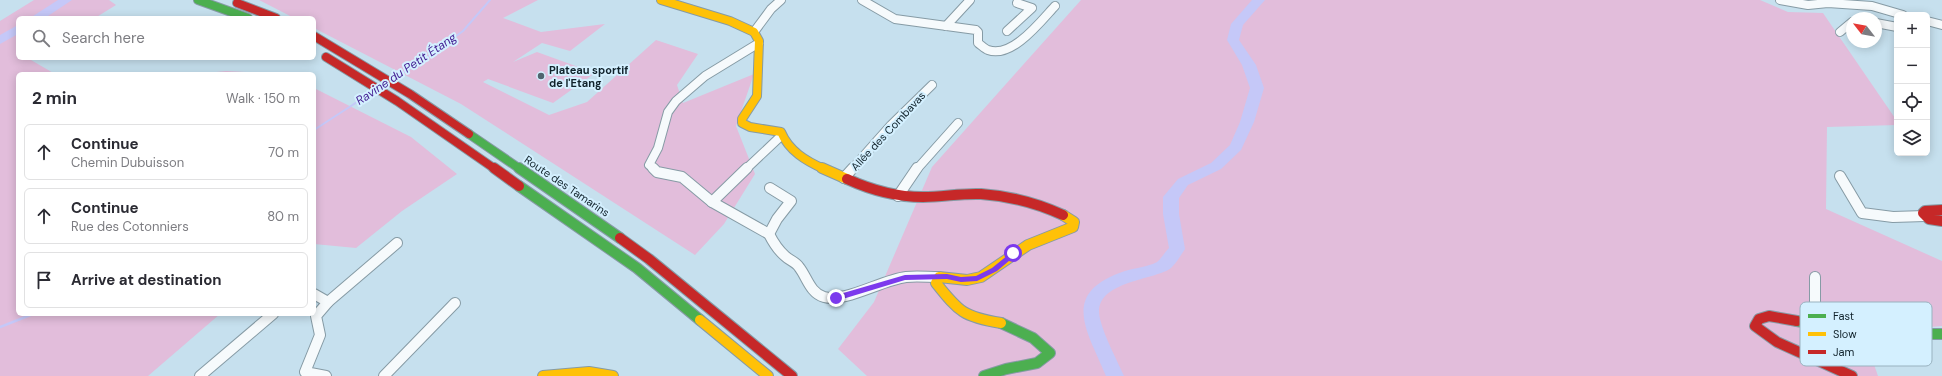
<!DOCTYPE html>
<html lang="en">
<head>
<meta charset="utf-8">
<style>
	:root { --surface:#fff; --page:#f2f2f3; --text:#2b2b33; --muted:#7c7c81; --line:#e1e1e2 }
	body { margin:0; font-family:"DM Sans",sans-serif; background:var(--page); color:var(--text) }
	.controls { position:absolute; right:12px; top:12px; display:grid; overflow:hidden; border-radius:6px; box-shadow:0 2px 10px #0003 }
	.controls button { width:36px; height:36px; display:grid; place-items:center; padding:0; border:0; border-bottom:1px solid var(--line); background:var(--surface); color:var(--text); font:20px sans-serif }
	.compass { position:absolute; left:1846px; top:12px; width:36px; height:36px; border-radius:50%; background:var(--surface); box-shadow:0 2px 10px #0003; rotate:301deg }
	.stop { position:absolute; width:12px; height:12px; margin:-9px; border:3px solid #7c3aed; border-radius:50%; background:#fff }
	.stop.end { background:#7c3aed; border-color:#fff; box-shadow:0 1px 4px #0008 }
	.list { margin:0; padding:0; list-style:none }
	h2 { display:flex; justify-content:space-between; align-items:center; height:52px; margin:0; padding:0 16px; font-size:17px }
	h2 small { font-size:13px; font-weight:400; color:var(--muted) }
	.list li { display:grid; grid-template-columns:26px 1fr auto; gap:12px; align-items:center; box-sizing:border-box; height:56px; margin:0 8px 8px; padding:0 8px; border:1px solid var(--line); border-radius:6px }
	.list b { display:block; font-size:15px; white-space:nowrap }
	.list p { margin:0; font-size:13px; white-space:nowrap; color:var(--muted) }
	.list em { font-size:13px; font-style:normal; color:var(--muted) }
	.icon { flex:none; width:22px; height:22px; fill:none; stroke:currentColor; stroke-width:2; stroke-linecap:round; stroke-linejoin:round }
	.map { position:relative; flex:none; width:1942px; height:376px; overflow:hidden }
	.search { position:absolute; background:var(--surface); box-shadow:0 2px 10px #0003; left:16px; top:16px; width:300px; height:44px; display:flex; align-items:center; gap:10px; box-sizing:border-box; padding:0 14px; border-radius:6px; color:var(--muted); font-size:15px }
	.panel { position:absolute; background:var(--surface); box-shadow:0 2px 10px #0003; left:16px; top:72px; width:300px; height:244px; border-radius:6px }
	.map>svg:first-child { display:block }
	.green { fill:#e2bddb }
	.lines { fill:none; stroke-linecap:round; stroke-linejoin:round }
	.stream-far1 { stroke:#c5c8f8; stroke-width:2 }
	.stream { stroke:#c5c8f8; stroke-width:2.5 }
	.river { fill:#c5c8f8; fill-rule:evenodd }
	.street-far1-casing { stroke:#869ba5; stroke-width:10 }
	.street-casing { stroke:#869ba5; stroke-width:12 }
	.fast-far1-casing { stroke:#869ba5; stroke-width:10 }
	.fast-casing { stroke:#869ba5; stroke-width:12 }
	.slow-far1-casing { stroke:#869ba5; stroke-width:10 }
	.slow-casing { stroke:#869ba5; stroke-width:12 }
	.jam-far1-casing { stroke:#869ba5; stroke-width:10 }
	.jam-casing { stroke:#869ba5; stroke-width:12 }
	.street-far1 { stroke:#f6fafc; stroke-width:8 }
	.street { stroke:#f6fafc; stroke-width:10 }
	.fast-far1 { stroke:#4caf50; stroke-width:8 }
	.fast { stroke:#4caf50; stroke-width:10 }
	.slow-far1 { stroke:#ffc107; stroke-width:8 }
	.slow { stroke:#ffc107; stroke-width:10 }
	.jam-far1 { stroke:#c62828; stroke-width:8 }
	.jam { stroke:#c62828; stroke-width:10 }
	.route { fill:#7c3aed }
	.poi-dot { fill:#50646f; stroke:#d4f0ff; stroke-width:1.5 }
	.labels { text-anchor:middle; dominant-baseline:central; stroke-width:4; stroke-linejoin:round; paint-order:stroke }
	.poi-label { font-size:11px; font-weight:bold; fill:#10222b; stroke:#d4f0ff; text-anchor:start }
	.street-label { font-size:11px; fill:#10222b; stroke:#d4f0ff }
	.water-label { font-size:12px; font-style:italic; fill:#452094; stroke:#d4f0ff }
	.key { fill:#d4f0ff; stroke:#99b2bf; stroke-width:1 }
	.key-label { font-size:11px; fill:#10222b }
</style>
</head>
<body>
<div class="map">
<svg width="1942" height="376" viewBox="0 0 1942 376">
	<rect width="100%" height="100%" fill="#c6e0ee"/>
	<g class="green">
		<path d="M34 0H109L116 5 95 18H18V58H34L31 60 55 74H18V314H220L148 376H0V21Z"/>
		<path d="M259 0H538L503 18 541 32 605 24 570 51 542 43 513 62 537 52 595 73 553 103 488 79 483 82 549 115 587 102 656 40 698 54 677 85 683 103 754 74 736 126 755 174 724 224 695 255 461 104 314 28V18H294Z"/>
		<path d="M1081 0H1760L1788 12 1823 13 1897 121V125L1827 127 1826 209 1942 261V326L1863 333 1878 376H867L838 349 874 302 932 167Z"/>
		<path d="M226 71 285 74H286H197Z"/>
		<path d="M314 88 411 137 457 174 402 211 356 248 314 244Z"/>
	</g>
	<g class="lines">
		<g class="stream-far1">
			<path d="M392 80 421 62 463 31 490 0"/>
			<path d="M314 130 374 91"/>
		</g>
		<path class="stream" d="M0 327 33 314"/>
		<g class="river">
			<path d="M58 0H72L45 18H30Z"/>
			<path d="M1252 0H1265L1243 25 1239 40 1256 65 1264 88 1254 122 1241 150 1221 169 1188 185 1179 198V214L1185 249C1181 255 1174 267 1168 270 1147 281 1091 283 1100 319 1105 338 1116 358 1124 376H1106C1087 330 1059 293 1125 271 1134 268 1148 267 1157 262 1161 259 1165 252 1169 248L1163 214V197L1178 179 1211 163 1230 145 1240 122 1250 88 1242 65 1227 40 1231 24Z"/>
			<path d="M18 25V34L0 44V35Z"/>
		</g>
		<defs>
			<g id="street-far1">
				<path d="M862 0 895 19 976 30 978 32V43C981 45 985 49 988 50 1012 59 1041 21 1055 6"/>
				<path d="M1780 0 1808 5 1828 3 1872 6 1903 15"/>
				<path d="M1927 21 1942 25"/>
				<path d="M1876 23 1897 27"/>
				<path d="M946 26 970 0"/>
				<path d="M1007 31 1032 8 1017 3"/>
				<path d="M754 32 771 9 781 0"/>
				<path d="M1840 32 1852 22"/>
				<path d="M654 169 649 165 658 148 668 112 676 101 705 76 759 43"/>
				<path d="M746 169 781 136"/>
				<path d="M852 169 891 125 932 85"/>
				<path d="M917 169 958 123"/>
			</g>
			<g id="street">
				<path d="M653 168 657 172 682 177 712 202 769 234C773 242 778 250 785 256 789 260 796 262 799 267 807 277 810 293 824 297 844 303 882 280 906 277 916 276 928 277 939 277"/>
				<path d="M1840 176 1862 213 1893 217 1925 216"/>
				<path d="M844 178 853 168"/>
				<path d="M898 196 917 168"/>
				<path d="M712 202 747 168"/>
				<path d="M769 234 777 219 791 201 770 188"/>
				<path d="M1815 277V324"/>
				<path d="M314 294 328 302"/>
				<path d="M200 376 273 314"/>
				<path d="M326 376 305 372 320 335 316 316 328 302 397 243"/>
				<path d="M384 376 455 303"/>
			</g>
			<g id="fast-far1">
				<path d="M198 0 248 18"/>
				<path d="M469 134 520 169"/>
			</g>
			<g id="fast">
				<path d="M519 168 620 238"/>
				<path d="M519 186 637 268 700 320"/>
				<path d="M1797 321 1866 334H1942"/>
				<path d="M984 376 1006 369 1037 363 1050 353 1033 338 1001 323"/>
			</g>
			<path id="slow-far1" d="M661 0 730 21 754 32 759 41 757 96 742 119V123L750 127 781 132C789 151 806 161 824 169"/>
			<g id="slow">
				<path d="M822 168 847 179"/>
				<path d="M700 320 768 376"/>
				<path d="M1001 323C964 317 959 312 936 283L939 277 967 280 981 277 1028 245 1073 227 1074 222 1063 215"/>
				<path d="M543 376 589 372 613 376"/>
			</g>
			<g id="jam-far1">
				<path d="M237 3 276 18"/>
				<path d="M314 36 410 94 469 134"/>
				<path d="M326 57 397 101 495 169"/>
			</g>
			<g id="jam">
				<path d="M494 168 519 186"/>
				<path d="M847 179C871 190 897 197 923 197 943 197 962 193 981 194 1010 196 1037 203 1063 215"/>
				<path d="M1942 210 1925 211 1923 213 1929 219 1942 221"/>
				<path d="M620 238 649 259 792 376"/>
				<path d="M1797 321 1769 316 1759 319 1755 326 1777 342 1852 376"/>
			</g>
		</defs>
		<use href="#street-far1" class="street-far1-casing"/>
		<use href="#street" class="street-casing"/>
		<use href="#fast-far1" class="fast-far1-casing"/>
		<use href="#fast" class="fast-casing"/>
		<use href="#slow-far1" class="slow-far1-casing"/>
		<use href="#slow" class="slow-casing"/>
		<use href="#jam-far1" class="jam-far1-casing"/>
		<use href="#jam" class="jam-casing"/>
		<use href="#street-far1" class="street-far1"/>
		<use href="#street" class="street"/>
		<use href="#fast-far1" class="fast-far1"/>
		<use href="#fast" class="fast"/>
		<use href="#slow-far1" class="slow-far1"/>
		<use href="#slow" class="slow"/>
		<use href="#jam-far1" class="jam-far1"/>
		<use href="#jam" class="jam"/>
	</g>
	<path class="route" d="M1013 251 1017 253 1016 255 997 271 977 281 961 282 947 279 905 280 836 301 832 298 833 296 905 275 947 274 961 277 976 276 992 268Z"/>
	<circle class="poi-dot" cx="541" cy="76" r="4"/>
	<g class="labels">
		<g class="poi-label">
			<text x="549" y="70">Plateau sportif<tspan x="549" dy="13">de l'Etang</tspan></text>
		</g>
		<g class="street-label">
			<text transform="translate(888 131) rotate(-47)">Allée des Combavas</text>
			<text transform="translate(567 186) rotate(34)">Route des Tamarins</text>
		</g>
		<g class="water-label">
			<text transform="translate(406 69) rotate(-34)">Ravine du Petit Étang</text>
		</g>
	</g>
	<rect x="1800" y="302" width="132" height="64" rx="6" class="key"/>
	<rect x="1808" y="314" width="18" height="4" fill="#4caf50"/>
	<rect x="1808" y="332" width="18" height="4" fill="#ffc107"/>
	<rect x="1808" y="350" width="18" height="4" fill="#c62828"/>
	<g class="key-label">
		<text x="1833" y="320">Fast</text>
		<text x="1833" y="338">Slow</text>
		<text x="1833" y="356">Jam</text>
	</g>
</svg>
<div class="controls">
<button>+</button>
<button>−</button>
<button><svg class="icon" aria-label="locate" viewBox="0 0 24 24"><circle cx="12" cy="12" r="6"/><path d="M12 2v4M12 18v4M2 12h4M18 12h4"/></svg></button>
<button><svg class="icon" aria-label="layers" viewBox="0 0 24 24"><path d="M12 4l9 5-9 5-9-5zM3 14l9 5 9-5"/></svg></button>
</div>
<svg class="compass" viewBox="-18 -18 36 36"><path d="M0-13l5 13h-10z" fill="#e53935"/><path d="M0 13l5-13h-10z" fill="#7c7c81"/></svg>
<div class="stop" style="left:1013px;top:253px"></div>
<div class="stop end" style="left:836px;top:298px"></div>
<div class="search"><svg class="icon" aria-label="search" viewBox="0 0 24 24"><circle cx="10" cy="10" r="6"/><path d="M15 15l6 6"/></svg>Search here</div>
<section class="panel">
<h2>2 min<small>Walk · 150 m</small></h2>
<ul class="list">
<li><svg class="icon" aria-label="ahead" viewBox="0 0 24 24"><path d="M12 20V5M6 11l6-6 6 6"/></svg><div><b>Continue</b><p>Chemin Dubuisson</p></div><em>70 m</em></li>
<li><svg class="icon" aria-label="ahead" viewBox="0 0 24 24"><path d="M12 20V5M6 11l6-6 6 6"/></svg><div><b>Continue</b><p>Rue des Cotonniers</p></div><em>80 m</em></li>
<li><svg class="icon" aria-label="arrive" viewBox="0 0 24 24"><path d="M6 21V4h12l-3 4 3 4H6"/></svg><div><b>Arrive at destination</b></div></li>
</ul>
</section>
</div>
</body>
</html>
